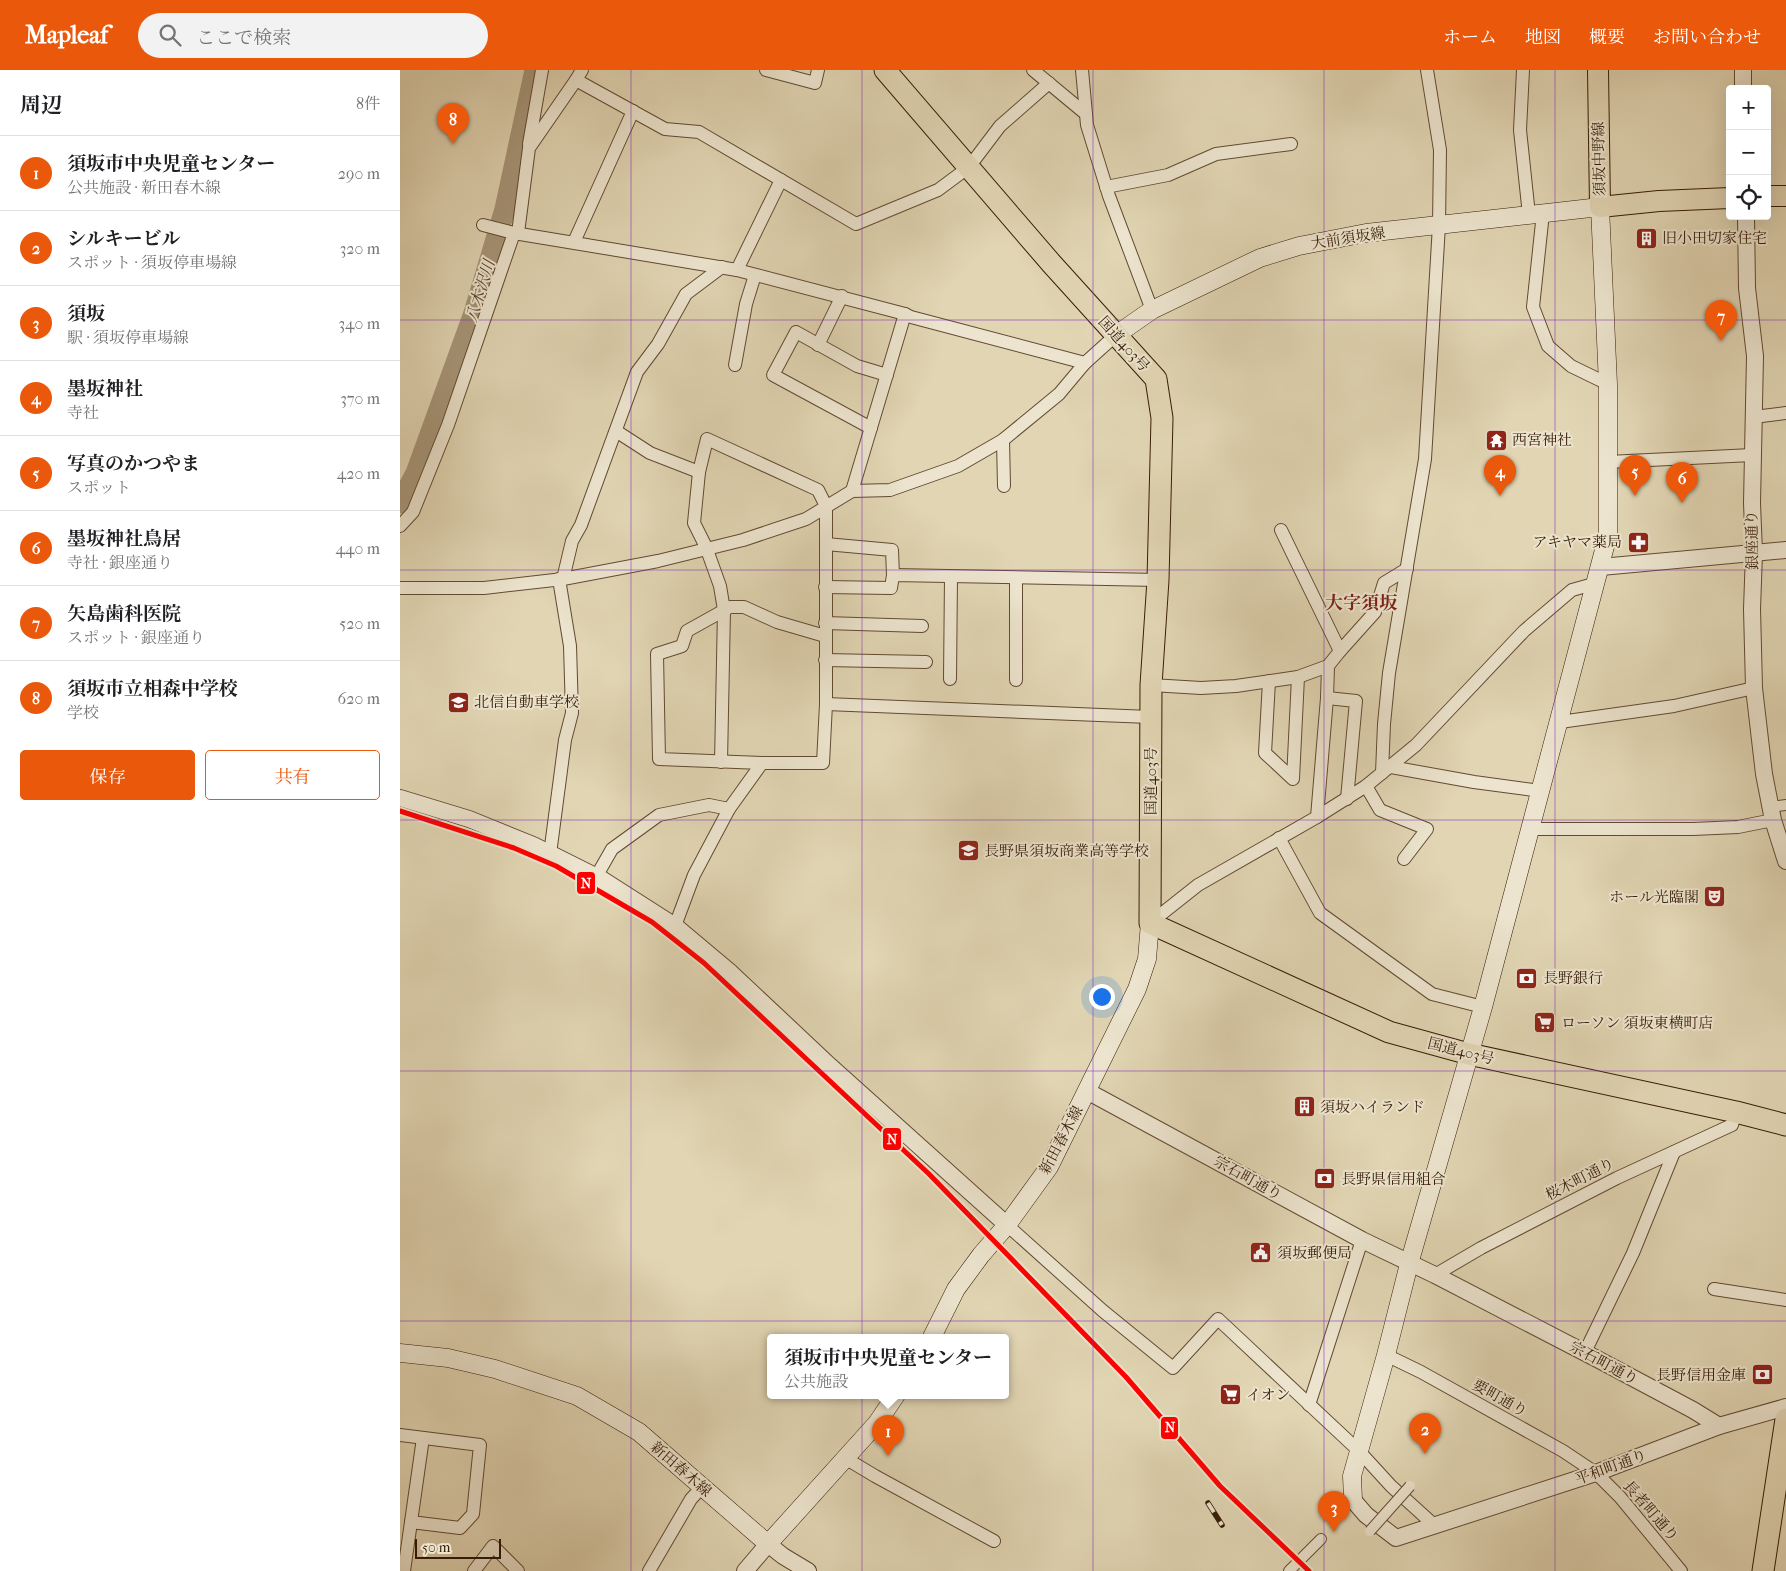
<!DOCTYPE html>
<html lang="ja">
<head>
<meta charset="utf-8">
<style>
	:root { --surface:#fff; --page:#f2f2f2; --text:#202124; --muted:#757577; --line:#e0e0e0; --accent:#ea580c }
	body { margin:0; font-family:"IM FELL French Canon","Noto Serif JP",serif; background:var(--page); color:var(--text) }
	.controls { position:absolute; right:15px; top:15px; display:grid; overflow:hidden; border-radius:5px; box-shadow:0 5px 20px #0002 }
	.controls button { width:45px; height:45px; display:grid; place-items:center; padding:0; border:0; border-bottom:1px solid var(--line); background:var(--surface); color:var(--text); font:25px sans-serif }
	.scale { position:absolute; left:15px; bottom:12px; width:86px; box-sizing:border-box; padding-left:5px; border:2px solid #371c07; border-top:0; font-size:14px; line-height:18px; white-space:nowrap; color:#371c07; -webkit-text-stroke:4px #ece4ce; paint-order:stroke }
	.you { position:absolute; left:701px; top:926px; width:18px; height:18px; margin:-12px; border:4px solid #fff; border-radius:50%; background:#1a73e8; box-shadow:0 0 0 8px #1a73e833 }
	.badge { display:grid; place-items:center; width:32px; height:32px; border-radius:50%; background:var(--accent); color:#fff; font-size:16px; font-weight:700 }
	.pin { position:absolute; translate:-50% -41px; filter:drop-shadow(0 1px 2px #0008) }
	.pin::after { content:''; position:absolute; top:26px; width:18px; height:15px; background:inherit; clip-path:polygon(0 0,100% 0,50% 100%) }
	.popup { position:absolute; left:367px; top:1264px; width:242px; height:65px; box-sizing:border-box; display:grid; place-content:center; border-radius:5px; background:var(--surface); filter:drop-shadow(0 1px 4px #0005); font-size:16px; white-space:nowrap; color:var(--muted) }
	.popup b { font-size:19px; color:var(--text) }
	.popup::after { content:''; position:absolute; left:50%; top:100%; margin-left:-10px; border:10px solid transparent; border-top-color:var(--surface) }
	.list { margin:0; padding:0; list-style:none }
	h2 { display:flex; justify-content:space-between; align-items:center; height:65px; margin:0; padding:0 20px; font-size:21px }
	h2 small { font-size:16px; font-weight:400; color:var(--muted) }
	.list li { display:grid; grid-template-columns:32px 1fr auto; gap:15px; align-items:center; box-sizing:border-box; height:75px; padding:0 20px; border-top:1px solid var(--line) }
	.list b { display:block; font-size:19px; white-space:nowrap }
	.list p { margin:0; font-size:16px; white-space:nowrap; color:var(--muted) }
	.list em { font-size:16px; font-style:normal; color:var(--muted) }
	.actions { display:flex; gap:10px; padding:15px 20px }
	.actions a { flex:1; padding:11px 0; border:1px solid var(--accent); border-radius:5px; text-align:center; font-size:18px; color:var(--accent) }
	.actions .main { background:var(--accent); color:#fff }
	.icon { flex:none; width:28px; height:28px; fill:none; stroke:currentColor; stroke-width:2; stroke-linecap:round; stroke-linejoin:round }
	.map { position:relative; flex:none; width:1386px; height:1501px; overflow:hidden }
	header { display:flex; align-items:center; gap:30px; box-sizing:border-box; height:70px; padding:0 25px; background:var(--accent); color:#fff }
	header strong { font-size:24px }
	nav { display:flex; gap:28px; margin-inline-start:auto; font-size:18px }
	.search { width:350px; height:45px; background:var(--page); display:flex; align-items:center; gap:12px; box-sizing:border-box; padding:0 18px; border-radius:28px; color:var(--muted); font-size:19px }
	main { display:flex }
	aside { flex:1; background:var(--surface) }
	.map>svg:first-child { display:block }
	.lines { fill:none; stroke-linecap:round; stroke-linejoin:round }
	.river { stroke:#a79679; stroke-width:21 }
	.pedestrian-casing { stroke:#624a32; stroke-width:12 }
	.minor-casing { stroke:#624a32; stroke-width:14 }
	.tertiary-casing { stroke:#624a32; stroke-width:18 }
	.secondary-casing { stroke:#371c07; stroke-width:19 }
	.primary-casing { stroke:#371c07; stroke-width:22 }
	.trunk-casing { stroke:#371c07; stroke-width:23 }
	.pedestrian { stroke:#ece4ce; stroke-width:10 }
	.minor { stroke:#ece4ce; stroke-width:12 }
	.tertiary { stroke:#ece4ce; stroke-width:16 }
	.secondary { stroke:#ece4ce; stroke-width:18 }
	.primary { stroke:#e1d5b3; stroke-width:20 }
	.trunk { stroke:#e1d5b3; stroke-width:21 }
	.rail-casing { stroke:#371c07; stroke-width:5.5 }
	.rail { stroke:#ece4ce; stroke-width:4; stroke-dasharray:11; stroke-linecap:butt }
	.pedestrian-bridge-casing { stroke:#624a32; stroke-width:12; stroke-linecap:butt }
	.pedestrian-bridge { stroke:#ece4ce; stroke-width:10 }
	.rail-1-casing { stroke:#ece4ce; stroke-width:9 }
	.rail-1 { stroke:#f00; stroke-width:5 }
	.grid { fill:none; stroke:#7b2cbf; stroke-width:1; stroke-opacity:0.55 }
	.labels { text-anchor:middle; dominant-baseline:central; stroke-width:4; stroke-linejoin:round; paint-order:stroke }
	.street-label { font-size:15px; fill:#371c07; stroke:#ece4ce }
	.poi-label { font-size:15px; fill:#371c07; stroke:#ece4ce; text-anchor:start }
	.water-label { font-size:16px; font-style:italic; fill:#5e472f; stroke:#ece4ce }
	.quarter-label { font-size:18px; font-weight:bold; fill:#7a1f14; stroke:#ece4ce }
	.line-badge { stroke:#ece4ce; stroke-width:2 }
	.badge-label { font-size:14px; text-anchor:middle; font-weight:bold; fill:#fff }
</style>
</head>
<body>
<header>
<strong>Mapleaf</strong>
<div class="search"><svg class="icon" aria-label="search" viewBox="0 0 24 24"><circle cx="10" cy="10" r="6"/><path d="M15 15l6 6"/></svg>ここで検索</div>
<nav><a>ホーム</a><a>地図</a><a>概要</a><a>お問い合わせ</a></nav>
</header>
<main>
<aside>
<h2>周辺<small>8件</small></h2>
<ul class="list">
<li><span class="badge">1</span><div><b>須坂市中央児童センター</b><p>公共施設 · 新田春木線</p></div><em>290 m</em></li>
<li><span class="badge">2</span><div><b>シルキービル</b><p>スポット · 須坂停車場線</p></div><em>320 m</em></li>
<li><span class="badge">3</span><div><b>須坂</b><p>駅 · 須坂停車場線</p></div><em>340 m</em></li>
<li><span class="badge">4</span><div><b>墨坂神社</b><p>寺社</p></div><em>370 m</em></li>
<li><span class="badge">5</span><div><b>写真のかつやま</b><p>スポット</p></div><em>420 m</em></li>
<li><span class="badge">6</span><div><b>墨坂神社鳥居</b><p>寺社 · 銀座通り</p></div><em>440 m</em></li>
<li><span class="badge">7</span><div><b>矢島歯科医院</b><p>スポット · 銀座通り</p></div><em>520 m</em></li>
<li><span class="badge">8</span><div><b>須坂市立相森中学校</b><p>学校</p></div><em>620 m</em></li>
</ul>
<div class="actions"><a class="main">保存</a><a>共有</a></div>
</aside>
<div class="map">
<svg width="1386" height="1501" viewBox="0 0 1386 1501">
	<rect width="100%" height="100%" fill="#e1d5b3"/>
	<filter id="stains"><feTurbulence type="fractalNoise" baseFrequency=".004" numOctaves="4"/><feColorMatrix values="0 0 0 0 .2 0 0 0 0 .09 0 0 0 0 .02 0 0 0 .5 -.17"/></filter>
	<radialGradient id="worn" r=".72"><stop offset=".6" stop-color="#630" stop-opacity="0"/><stop offset="1" stop-color="#630" stop-opacity=".3"/></radialGradient>
	<g class="lines">
		<path class="river" d="M0 433 16 403 74 243 105 139 135 0"/>
		<defs>
			<g id="pedestrian">
				<path d="M1370 737 1386 735"/>
				<path d="M889 1501 921 1469"/>
			</g>
			<g id="minor">
				<path d="M182 0 176 10 265 59 299 62 456 154 538 120 569 97 600 56 649 13"/>
				<path d="M366 0 415 13 418 0"/>
				<path d="M633 0 686 44"/>
				<path d="M682 0 687 55 709 126 752 240"/>
				<path d="M1123 0 1120 60 1129 145"/>
				<path d="M129 74 142 0"/>
				<path d="M706 117 768 105 816 84 891 74"/>
				<path d="M1143 143 1133 237 1148 276 1171 296 1208 314"/>
				<path d="M83 155 114 163 337 200 505 244 511 247 685 293"/>
				<path d="M118 163 129 78 176 10"/>
				<path d="M174 172 233 41"/>
				<path d="M337 200 381 110"/>
				<path d="M418 275 442 226"/>
				<path d="M335 295 346 234 355 205"/>
				<path d="M1354 347 1386 343"/>
				<path d="M471 358 373 305 396 262 457 296 487 305"/>
				<path d="M216 361 250 383 299 402"/>
				<path d="M603 370 604 416"/>
				<path d="M1208 392 1352 385"/>
				<path d="M452 421 505 244"/>
				<path d="M0 456 13 442 48 355 114 163"/>
				<path d="M881 460 940 581 928 596 927 628 917 747"/>
				<path d="M426 474 492 480 493 505"/>
				<path d="M616 508V610"/>
				<path d="M163 509 172 471 181 455 237 302 258 274 286 224 322 197"/>
				<path d="M425 517 491 518 493 505 758 510"/>
				<path d="M0 518H84L163 509 258 491 343 470 406 449 452 421 490 420 558 396 603 370 659 324 685 293 716 265"/>
				<path d="M425 553 522 556"/>
				<path d="M940 581 975 542 984 513 1007 499"/>
				<path d="M425 590 526 592"/>
				<path d="M550 609 551 507"/>
				<path d="M869 611 865 683 893 709 898 607"/>
				<path d="M751 615 801 618 836 616 898 607 928 596"/>
				<path d="M927 628 956 631 947 729"/>
				<path d="M426 634 750 647"/>
				<path d="M1160 652 1274 636 1354 618"/>
				<path d="M362 693 259 689 257 584 282 576 287 561 330 537H344L377 552 425 566"/>
				<path d="M991 697 1074 712 1141 721"/>
				<path d="M982 703 984 654 989 603 1025 389 1039 155 1040 80 1027 0"/>
				<path d="M966 716 980 740 1027 759 1004 789"/>
				<path d="M1130 759H1293L1338 757 1373 750"/>
				<path d="M879 768 920 843 1032 924 1083 937"/>
				<path d="M150 784 165 670 172 643 170 576 159 509"/>
				<path d="M196 807 212 779 259 745 309 735 329 739"/>
				<path d="M750 853 798 815 917 747 966 716 1016 675 1124 561 1172 520 1197 513"/>
				<path d="M275 856 294 805 329 739 362 693H423L426 634V436L418 420 307 369 299 402 294 453 306 477 320 516 324 540 321 692"/>
				<path d="M607 1155 703 1241 773 1298 818 1249 959 1381 991 1416 1034 1455"/>
				<path d="M1035 1205 1081 1178 1217 1108 1332 1055 1336 1042"/>
				<path d="M1314 1219 1386 1230"/>
				<path d="M1185 1282 1233 1183 1274 1082"/>
				<path d="M986 1285 1021 1302 1163 1381 1196 1403 1220 1427 1281 1501"/>
				<path d="M909 1335 962 1170"/>
				<path d="M0 1365 80 1375 73 1444 60 1458 11 1452"/>
				<path d="M445 1388 475 1406 594 1471"/>
				<path d="M4 1501 23 1368"/>
				<path d="M74 1501 93 1476 118 1501"/>
				<path d="M249 1501 291 1429 302 1417"/>
			</g>
			<g id="tertiary">
				<path d="M1343 0V19"/>
				<path d="M1346 146 1347 218 1355 286 1352 433 1354 483 1352 539 1354 618 1364 704 1373 750 1386 791"/>
				<path d="M1201 497 1386 480"/>
				<path d="M0 728 69 749 133 775 203 810 275 856 331 903 430 996 607 1155"/>
				<path d="M687 1021 962 1170 1035 1205 1201 1291 1293 1340 1319 1356"/>
				<path d="M953 1430 966 1445 996 1468 1196 1403 1319 1356 1386 1337"/>
				<path d="M345 1501 368 1474 383 1486 408 1501"/>
			</g>
			<g id="secondary">
				<path d="M716 265 752 240 860 188 899 176 966 163 1200 137 1208 314V465L1083 937 1009 1194 986 1285 952 1406 953 1430"/>
				<path d="M532 1267 556 1219 581 1185 607 1155 649 1097 737 919 747 889 750 853"/>
				<path d="M0 1283 48 1288 95 1299 177 1326 239 1362 368 1474 477 1353 496 1325"/>
			</g>
			<g id="primary">
				<path d="M1198 0 1200 137 1259 131 1330 128"/>
				<path d="M1367 126H1386"/>
			</g>
			<g id="trunk">
				<path d="M485 0 651 193 756 309 762 348 758 510 751 615 750 853 989 962 1069 984 1336 1042 1386 1055"/>
				<path d="M1363 1501 1386 1349"/>
			</g>
		</defs>
		<use href="#pedestrian" class="pedestrian-casing"/>
		<use href="#minor" class="minor-casing"/>
		<use href="#tertiary" class="tertiary-casing"/>
		<use href="#secondary" class="secondary-casing"/>
		<use href="#primary" class="primary-casing"/>
		<use href="#trunk" class="trunk-casing"/>
		<use href="#pedestrian" class="pedestrian"/>
		<use href="#minor" class="minor"/>
		<use href="#tertiary" class="tertiary"/>
		<use href="#secondary" class="secondary"/>
		<use href="#primary" class="primary"/>
		<use href="#trunk" class="trunk"/>
		<defs>
			<path id="rail" d="M808 1433 822 1455"/>
		</defs>
		<use href="#rail" class="rail-casing"/>
		<use href="#rail" class="rail"/>
		<defs>
			<path id="pedestrian-bridge" d="M970 1461 1010 1416"/>
		</defs>
		<use href="#pedestrian-bridge" class="pedestrian-bridge-casing"/>
		<use href="#pedestrian-bridge" class="pedestrian-bridge"/>
		<defs>
			<path id="rail-1" d="M0 741 114 778 156 796 252 852 304 893 529 1104 726 1307 820 1416 909 1501"/>
		</defs>
		<use href="#rail-1" class="rail-1-casing"/>
		<use href="#rail-1" class="rail-1"/>
	</g>
	<path class="grid" d="M231 0V1501M462 0V1501M693 0V1501M924 0V1501M1155 0V1501M0 250H1386M0 500H1386M0 750H1386M0 1001H1386M0 1251H1386"/>
	<defs>
		<symbol id="building-square" viewBox="-11 -11 22 22"><rect x="-9" y="-9" width="18" height="18" rx="4" fill="#8f2418" stroke="#ece4ce"/><path d="M-4-6H4V6H1V3H-1V6H-4ZM-2.5-4.3h1.7v1.8h-1.7ZM.8-4.3h1.7v1.8H.8ZM-2.5-1h1.7V.8h-1.7ZM.8-1h1.7V.8H.8Z" fill="#fff"/></symbol>
		<symbol id="temple-square" viewBox="-11 -11 22 22"><rect x="-9" y="-9" width="18" height="18" rx="4" fill="#8f2418" stroke="#ece4ce"/><path d="M0-6L5-2H3V0L6.5 2.5H4V6H1.5V3h-3V6H-4V2.5H-6.5L-3 0V-2H-5Z" fill="#fff"/></symbol>
		<symbol id="pharmacy-square" viewBox="-11 -11 22 22"><rect x="-9" y="-9" width="18" height="18" rx="4" fill="#8f2418" stroke="#ece4ce"/><path d="M-2-6h4v4h4v4h-4v4h-4v-4h-4v-4h4Z" fill="#fff"/></symbol>
		<symbol id="school-square" viewBox="-11 -11 22 22"><rect x="-9" y="-9" width="18" height="18" rx="4" fill="#8f2418" stroke="#ece4ce"/><path d="M0-5L7-2L0 1L-7-2ZM-4 1L0 2.5L4 1V4Q0 6-4 4Z" fill="#fff"/></symbol>
		<symbol id="theatre-square" viewBox="-11 -11 22 22"><rect x="-9" y="-9" width="18" height="18" rx="4" fill="#8f2418" stroke="#ece4ce"/><path d="M-5-5.5Q0-4 5-5.5V0Q5 5 0 6Q-5 5-5 0ZM-3.3-2.5H-1v1.5H-3.3ZM1-2.5H3.3v1.5H1ZM-2.8 1Q0 5.5 2.8 1Z" fill="#fff"/></symbol>
		<symbol id="bank-square" viewBox="-11 -11 22 22"><rect x="-9" y="-9" width="18" height="18" rx="4" fill="#8f2418" stroke="#ece4ce"/><path d="M-6-4H6V4H-6ZM0-2.3a2.3 2.3 0 1 0 0 4.6a2.3 2.3 0 1 0 0-4.6Z" fill="#fff"/></symbol>
		<symbol id="supermarket-square" viewBox="-11 -11 22 22"><rect x="-9" y="-9" width="18" height="18" rx="4" fill="#8f2418" stroke="#ece4ce"/><path d="M-6-5.5h2.5l.6 2H6L4.5 2H-2.5L-4.4-4H-6ZM-1.5 3.2a1.3 1.3 0 1 0 .1 0ZM3 3.2a1.3 1.3 0 1 0 .1 0Z" fill="#fff"/></symbol>
		<symbol id="civic-square" viewBox="-11 -11 22 22"><rect x="-9" y="-9" width="18" height="18" rx="4" fill="#8f2418" stroke="#ece4ce"/><path d="M-.6-6.5H3V-4.5H.6V-3L4-1V1h2V6H-6V1h2V-1L-.6-3ZM-1.2 2.5V6h2.4V2.5Z" fill="#fff"/></symbol>
	</defs>
	<g fill-rule="evenodd">
		<use href="#building-square" x="1234" y="156" width="25" height="25"/>
		<use href="#temple-square" x="1084" y="358" width="25" height="25"/>
		<use href="#pharmacy-square" x="1226" y="460" width="25" height="25"/>
		<use href="#school-square" x="46" y="620" width="25" height="25"/>
		<use href="#school-square" x="556" y="768" width="25" height="25"/>
		<use href="#theatre-square" x="1302" y="814" width="25" height="25"/>
		<use href="#bank-square" x="1114" y="896" width="25" height="25"/>
		<use href="#supermarket-square" x="1132" y="940" width="25" height="25"/>
		<use href="#building-square" x="892" y="1024" width="25" height="25"/>
		<use href="#bank-square" x="912" y="1096" width="25" height="25"/>
		<use href="#civic-square" x="848" y="1170" width="25" height="25"/>
		<use href="#bank-square" x="1350" y="1292" width="25" height="25"/>
		<use href="#supermarket-square" x="818" y="1312" width="25" height="25"/>
	</g>
	<g class="labels">
		<g class="street-label">
			<text transform="translate(1199 89) rotate(-91)">須坂中野線</text>
			<text transform="translate(948 168) rotate(-9)">大前須坂線</text>
			<text transform="translate(724 274) rotate(48)">国道403号</text>
			<text transform="translate(1352 470) rotate(-91)">銀座通り</text>
			<text transform="translate(751 711) rotate(-90)">国道403号</text>
			<text transform="translate(1061 981) rotate(14)">国道403号</text>
			<text transform="translate(661 1070) rotate(-62)">新田春木線</text>
			<text transform="translate(848 1108) rotate(29)">宗石町通り</text>
			<text transform="translate(1180 1109) rotate(-27)">桜木町通り</text>
			<text transform="translate(1204 1293) rotate(28)">宗石町通り</text>
			<text transform="translate(1100 1328) rotate(29)">要町通り</text>
			<text transform="translate(1211 1397) rotate(-20)">平和町通り</text>
			<text transform="translate(281 1399) rotate(41)">新田春木線</text>
			<text transform="translate(1251 1441) rotate(49)">長者町通り</text>
		</g>
		<g class="poi-label">
			<text x="1262" y="168">旧小田切家住宅</text>
			<text x="1112" y="370">西宮神社</text>
			<text x="1222" y="472" text-anchor="end">アキヤマ薬局</text>
			<text x="74" y="632">北信自動車学校</text>
			<text x="584" y="781">長野県須坂商業高等学校</text>
			<text x="1299" y="827" text-anchor="end">ホール光臨閣</text>
			<text x="1143" y="908">長野銀行</text>
			<text x="1161" y="953">ローソン 須坂東横町店</text>
			<text x="920" y="1037">須坂ハイランド</text>
			<text x="941" y="1109">長野県信用組合</text>
			<text x="877" y="1183">須坂郵便局</text>
			<text x="1346" y="1305" text-anchor="end">長野信用金庫</text>
			<text x="846" y="1325">イオン</text>
		</g>
		<g class="water-label">
			<text transform="translate(80 221) rotate(-73)">八木沢川</text>
		</g>
		<g class="quarter-label">
			<text x="961" y="533">大字須坂</text>
		</g>
	</g>
	<g class="line-badge">
		<rect x="176" y="801" width="20" height="24" rx="5" fill="#f00"/>
		<rect x="482" y="1057" width="20" height="24" rx="5" fill="#f00"/>
		<rect x="760" y="1346" width="19" height="24" rx="5" fill="#f00"/>
	</g>
	<g class="badge-label">
		<text x="186" y="818">N</text>
		<text x="492" y="1074">N</text>
		<text x="770" y="1362">N</text>
	</g>
	<rect width="100%" height="100%" filter="url(#stains)"/>
	<rect width="100%" height="100%" fill="url(#worn)"/>
</svg>
<div class="controls">
<button>+</button>
<button>−</button>
<button><svg class="icon" aria-label="locate" viewBox="0 0 24 24"><circle cx="12" cy="12" r="6"/><path d="M12 2v4M12 18v4M2 12h4M18 12h4"/></svg></button>
</div>
<div class="scale">50 m</div>
<div class="you"></div>
<div class="pin badge" style="left:488px;top:1386px">1</div>
<div class="popup"><b>須坂市中央児童センター</b>公共施設</div>
<div class="pin badge" style="left:1025px;top:1384px">2</div>
<div class="pin badge" style="left:934px;top:1462px">3</div>
<div class="pin badge" style="left:1100px;top:426px">4</div>
<div class="pin badge" style="left:1235px;top:426px">5</div>
<div class="pin badge" style="left:1282px;top:433px">6</div>
<div class="pin badge" style="left:1321px;top:271px">7</div>
<div class="pin badge" style="left:53px;top:74px">8</div>
</div>
</main>
</body>
</html>
